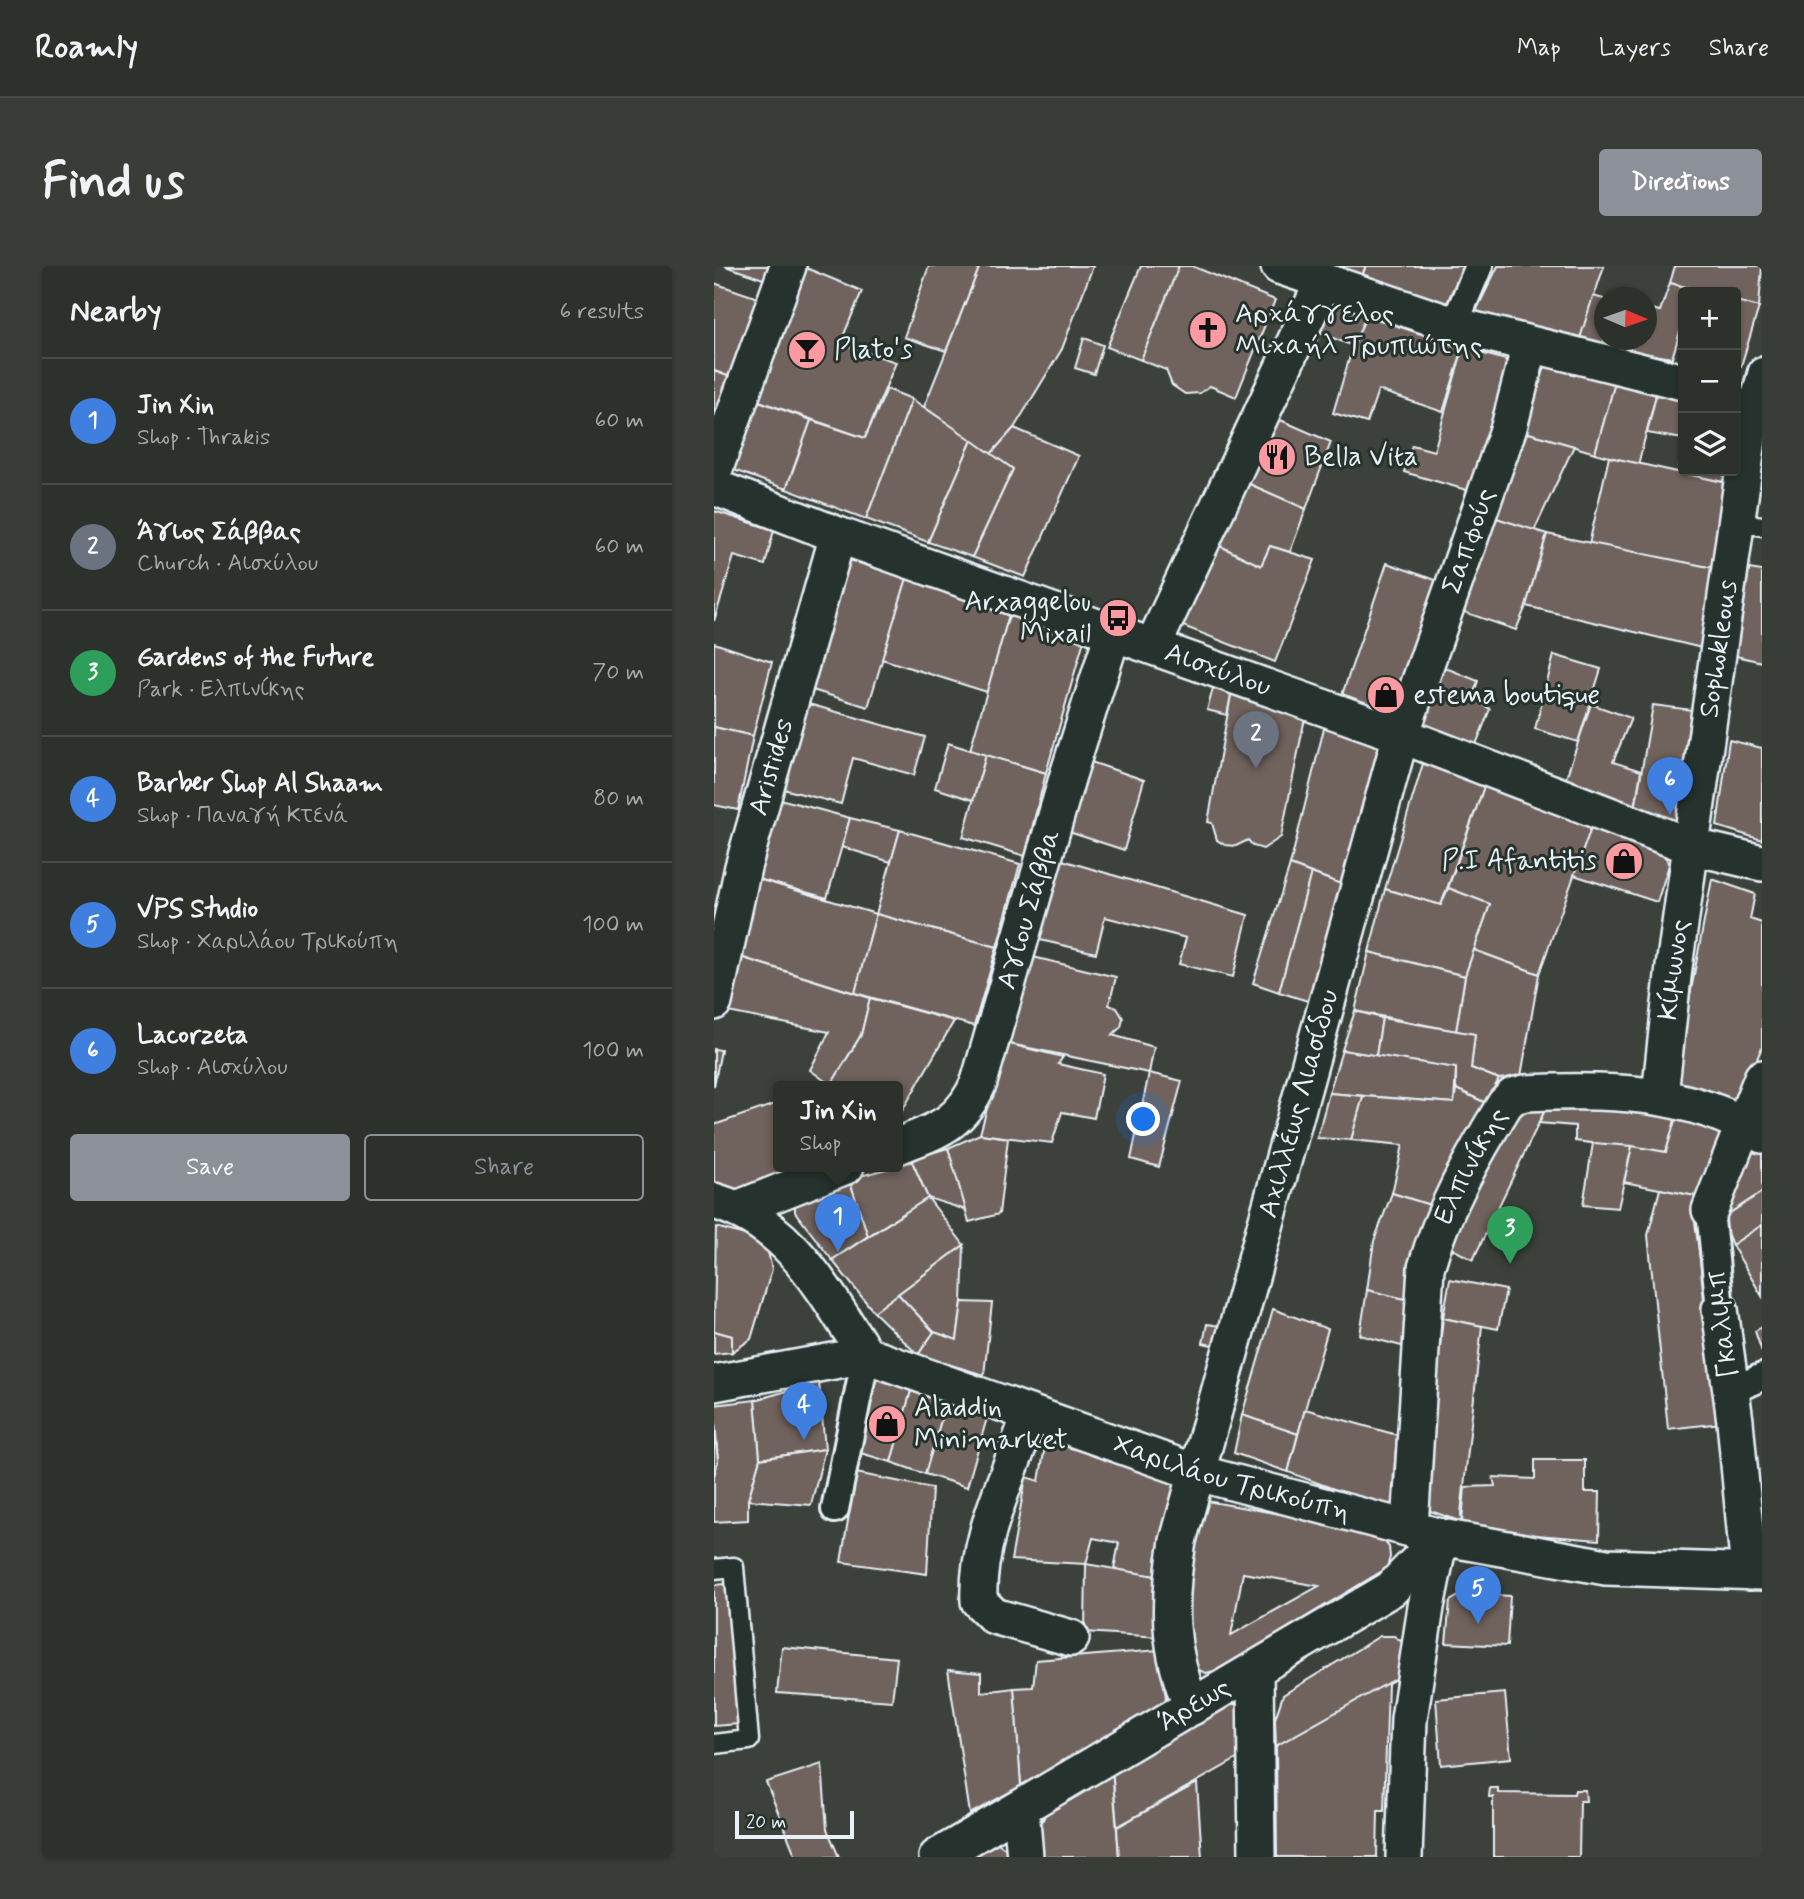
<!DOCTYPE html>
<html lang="en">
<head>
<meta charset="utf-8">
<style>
	:root { --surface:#2d312c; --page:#393d38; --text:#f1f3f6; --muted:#a7a9a9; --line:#484c48; --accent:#8c9099 }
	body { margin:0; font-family:Mynerve,sans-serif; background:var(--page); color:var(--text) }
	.controls { position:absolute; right:21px; top:21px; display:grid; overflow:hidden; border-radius:7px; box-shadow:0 2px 5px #0004 }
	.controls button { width:63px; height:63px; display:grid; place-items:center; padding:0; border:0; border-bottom:2px solid var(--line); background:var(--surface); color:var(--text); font:35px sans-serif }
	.compass { position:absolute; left:880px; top:21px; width:63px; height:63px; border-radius:50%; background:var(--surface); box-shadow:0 2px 5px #0004; rotate:92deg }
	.scale { position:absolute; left:21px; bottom:18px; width:119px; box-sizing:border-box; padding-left:7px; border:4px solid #e8f1f8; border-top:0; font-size:19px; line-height:24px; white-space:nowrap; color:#e8f1f8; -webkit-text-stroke:5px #26332d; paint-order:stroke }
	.you { position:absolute; left:430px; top:854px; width:24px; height:24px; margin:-18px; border:5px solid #fff; border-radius:50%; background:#1a73e8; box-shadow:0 0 0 10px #1a73e833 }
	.badge { display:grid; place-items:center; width:46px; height:46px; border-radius:50%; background:var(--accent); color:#fff; font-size:23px; font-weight:700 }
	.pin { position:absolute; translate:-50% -58px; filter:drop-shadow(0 2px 4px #0008) }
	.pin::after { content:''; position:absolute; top:37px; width:24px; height:21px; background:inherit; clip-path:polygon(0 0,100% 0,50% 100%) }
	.popup { position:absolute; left:59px; top:815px; width:130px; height:91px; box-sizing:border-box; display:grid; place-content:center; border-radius:7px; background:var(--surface); filter:drop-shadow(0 2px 5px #0005); font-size:23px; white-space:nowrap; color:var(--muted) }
	.popup b { font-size:26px; color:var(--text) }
	.popup::after { content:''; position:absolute; left:50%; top:100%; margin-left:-14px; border:14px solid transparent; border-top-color:var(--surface) }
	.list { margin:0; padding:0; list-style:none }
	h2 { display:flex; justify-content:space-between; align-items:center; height:91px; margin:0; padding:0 28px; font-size:30px }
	h2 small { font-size:23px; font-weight:400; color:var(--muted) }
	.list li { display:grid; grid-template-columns:46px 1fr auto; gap:21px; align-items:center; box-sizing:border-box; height:126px; padding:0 28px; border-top:2px solid var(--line) }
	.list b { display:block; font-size:26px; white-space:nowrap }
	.list p { margin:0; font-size:23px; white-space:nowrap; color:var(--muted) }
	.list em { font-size:23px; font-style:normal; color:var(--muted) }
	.actions { display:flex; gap:14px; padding:21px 28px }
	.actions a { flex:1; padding:16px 0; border:2px solid var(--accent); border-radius:7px; text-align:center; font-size:24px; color:var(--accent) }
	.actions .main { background:var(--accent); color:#fff }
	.icon { flex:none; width:38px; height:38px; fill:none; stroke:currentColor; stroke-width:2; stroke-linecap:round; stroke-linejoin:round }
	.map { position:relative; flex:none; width:1048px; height:1591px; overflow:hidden; border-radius:7px }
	header { display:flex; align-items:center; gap:42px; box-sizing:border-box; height:98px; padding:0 35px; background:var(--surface); border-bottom:2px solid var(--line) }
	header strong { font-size:33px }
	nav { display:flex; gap:38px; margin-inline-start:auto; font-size:24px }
	.intro { display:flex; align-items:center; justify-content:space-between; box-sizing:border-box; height:168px; padding:0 42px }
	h1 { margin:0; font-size:49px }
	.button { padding:18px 32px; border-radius:7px; background:var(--accent); color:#fff; font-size:24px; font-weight:700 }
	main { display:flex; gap:42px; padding:0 42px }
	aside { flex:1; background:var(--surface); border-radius:7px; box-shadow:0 2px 5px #0004 }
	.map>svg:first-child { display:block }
	.building { fill:#6f625c; stroke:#e8f1f8; stroke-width:2; fill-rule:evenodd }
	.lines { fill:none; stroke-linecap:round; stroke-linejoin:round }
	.service-casing { stroke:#e8f1f8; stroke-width:23 }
	.pedestrian-casing { stroke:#e8f1f8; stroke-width:32 }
	.minor-casing { stroke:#e8f1f8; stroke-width:40 }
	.service { stroke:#26332d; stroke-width:18 }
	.pedestrian { stroke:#26332d; stroke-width:26 }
	.minor { stroke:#26332d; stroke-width:35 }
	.labels { text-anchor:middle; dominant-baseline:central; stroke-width:6; stroke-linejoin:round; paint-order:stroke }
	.poi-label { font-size:28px; fill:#e8f1f8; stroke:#26332d; text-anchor:start }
	.street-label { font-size:28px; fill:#e8f1f8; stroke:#26332d }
</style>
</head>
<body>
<header>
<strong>Roamly</strong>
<nav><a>Map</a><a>Layers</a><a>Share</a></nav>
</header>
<div class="intro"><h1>Find us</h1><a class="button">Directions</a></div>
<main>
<aside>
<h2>Nearby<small>6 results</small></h2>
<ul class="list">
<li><span class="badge" style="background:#3f7fe0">1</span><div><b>Jin Xin</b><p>Shop · Thrakis</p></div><em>60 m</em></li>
<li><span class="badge" style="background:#6b7280">2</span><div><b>Άγιος Σάββας</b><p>Church · Αισχύλου</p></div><em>60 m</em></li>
<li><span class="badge" style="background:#2e9e5b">3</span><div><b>Gardens of the Future</b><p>Park · Ελπινίκης</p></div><em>70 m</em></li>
<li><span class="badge" style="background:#3f7fe0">4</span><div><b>Barber Shop Al Shaam</b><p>Shop · Παναγή Κτενά</p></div><em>80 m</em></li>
<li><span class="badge" style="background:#3f7fe0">5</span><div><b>VPS Studio</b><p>Shop · Χαριλάου Τρικούπη</p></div><em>100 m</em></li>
<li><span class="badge" style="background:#3f7fe0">6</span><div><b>Lacorzeta</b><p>Shop · Αισχύλου</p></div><em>100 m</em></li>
</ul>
<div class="actions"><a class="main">Save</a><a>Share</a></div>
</aside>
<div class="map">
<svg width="1048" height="1591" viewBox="0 0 1048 1591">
	<rect width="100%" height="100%" fill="#3c413b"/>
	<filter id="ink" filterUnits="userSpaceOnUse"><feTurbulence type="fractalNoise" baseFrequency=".0143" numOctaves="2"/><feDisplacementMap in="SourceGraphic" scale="14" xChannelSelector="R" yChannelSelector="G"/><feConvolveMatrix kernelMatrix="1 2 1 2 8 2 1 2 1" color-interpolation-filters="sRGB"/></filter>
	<g filter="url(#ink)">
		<g class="building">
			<path d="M11 0H60L55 15Z"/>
			<path d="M87 0 148 25 126 78 182 96 151 172 39 133Z"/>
			<path d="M215 0H266L232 85 190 71Z"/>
			<path d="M266 0H379L348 83 300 162 277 188 210 141Z"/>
			<path d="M427 0H465L427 94 393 81Z"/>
			<path d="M465 0H478L561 34 522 131 496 120 486 127 471 128 458 119 452 104 427 94Z"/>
			<path d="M604 0H652L647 12Z"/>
			<path d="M652 0H753L738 42 647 12Z"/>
			<path d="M784 0H890L865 76 761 47Z"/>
			<path d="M961 0H1048L1045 41 1022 35V26H991L956 17Z"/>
			<path d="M0 17 47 33 19 112 0 105Z"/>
			<path d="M956 17 979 23 978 26H969V56L958 92 865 76 879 30 890 33V74H932V42L946 45Z"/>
			<path d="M617 34 653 48 639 80 601 65Z"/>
			<path d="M1022 35 1045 41 1027 100 1022 99Z"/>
			<path d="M653 48 749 82 729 146 664 124 653 157 619 147 639 80Z"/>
			<path d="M370 72 389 79 380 108 361 102Z"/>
			<path d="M749 82 799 96 756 225 690 206 698 179 720 185Z"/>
			<path d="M832 97 902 113 881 187 811 166Z"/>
			<path d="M0 105 19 112 0 165Z"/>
			<path d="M902 113 943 125 924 199 881 187Z"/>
			<path d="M173 123 198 133 152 253 72 223 97 154 151 172Z"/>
			<path d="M943 125 969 130V173L933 167Z"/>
			<path d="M39 133 97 154 72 223 14 202Z"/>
			<path d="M198 133 258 174 214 276 152 253Z"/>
			<path d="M562 152 617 176 592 243 533 217Z"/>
			<path d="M300 162 365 190 311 311 258 291 299 203 277 188Z"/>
			<path d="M811 166 860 180 820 265 779 251Z"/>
			<path d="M258 174 299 203 258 291 214 276Z"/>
			<path d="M969 185V205H1020L1018 218 964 206Z"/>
			<path d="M895 191 1018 218 1004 303 875 278Z"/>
			<path d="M533 217 592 243 576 286 556 280 547 300 504 279Z"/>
			<path d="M0 245 60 264 51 299 20 290 0 355Z"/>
			<path d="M779 251 833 268 812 340 802 364 747 345Z"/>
			<path d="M833 268 1004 303 992 383 812 340Z"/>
			<path d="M504 279 547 300 556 280 601 294 561 396 464 358Z"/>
			<path d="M132 293 193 312 154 441 95 423Z"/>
			<path d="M673 297 727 316 678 443 668 446 627 432Z"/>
			<path d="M1035 303 1048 305V396L1022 390Z"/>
			<path d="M193 312 295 349 273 426 168 393Z"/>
			<path d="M295 349 370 374 332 507 256 484Z"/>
			<path d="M0 377 58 396 39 470 0 461Z"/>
			<path d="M840 389 887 403 864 476 821 463Z"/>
			<path d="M722 398 764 415 758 432 776 443 761 481 700 459Z"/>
			<path d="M500 419 518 424 513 449 493 444Z"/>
			<path d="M518 424 593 442 567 571 549 583 539 580 534 574 522 580 511 579 503 574 498 557 494 556Z"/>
			<path d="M91 437 211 471 200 509 139 492 127 538 69 523Z"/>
			<path d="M877 438 917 452 899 496 927 505 920 549 849 521Z"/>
			<path d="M939 439 986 445 971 550 955 557 920 549Z"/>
			<path d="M612 454 662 474 669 484 630 619 576 599Z"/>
			<path d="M0 461 39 470 24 544 0 539Z"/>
			<path d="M1015 474 1048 482V574L1003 560Z"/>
			<path d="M234 477 272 489 259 534 221 522Z"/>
			<path d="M272 489 332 507 311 590 249 571Z"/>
			<path d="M710 494 771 518 727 639 671 623Z"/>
			<path d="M377 496 430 514 410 584 355 566Z"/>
			<path d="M771 518 877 562 825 708 760 684 776 638 734 622Z"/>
			<path d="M66 533 136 552 113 632 44 613Z"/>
			<path d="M136 552 186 564 177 596 128 581Z"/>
			<path d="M877 562 949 585 955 599 943 636 860 609Z"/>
			<path d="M186 564 306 598 283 681 162 648Z"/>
			<path d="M348 594 534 649 519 711 465 698 472 672 391 651 382 687 322 673Z"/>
			<path d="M576 599 597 607 565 726 539 717Z"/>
			<path d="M597 607 630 619 597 736 565 726Z"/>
			<path d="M44 613 162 648 141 727 26 691Z"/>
			<path d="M998 613 1041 628 1036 653 1048 657V781L1022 843 973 826 964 812 965 788Z"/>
			<path d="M734 622 776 638 751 710 655 686 671 623 727 639Z"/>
			<path d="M162 648 283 681 260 760 141 727Z"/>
			<path d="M760 684 825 708 807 810 785 813 757 802 761 768 742 765 751 710Z"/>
			<path d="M655 686 751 710 742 765 641 745Z"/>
			<path d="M26 691 156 732 147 769 117 819 96 804 115 766 14 746Z"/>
			<path d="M319 691 402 711 395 739 403 742 409 752 407 761 398 769 440 781 435 807 291 777Z"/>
			<path d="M156 732 240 755 184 852V820L117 819 147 769Z"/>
			<path d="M641 745 668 752 662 790 628 784Z"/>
			<path d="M668 752 761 768 757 802 785 813 772 837 742 823V802L662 790Z"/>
			<path d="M291 777 349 791 344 798 389 808 380 852 348 846 338 877 266 868Z"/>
			<path d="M0 783 7 784 0 820Z"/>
			<path d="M628 784 742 802 740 837 615 827Z"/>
			<path d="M435 807 468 815 445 901 417 893Z"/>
			<path d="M742 823 772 837 722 941 678 927 689 879 637 874 649 830 740 837Z"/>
			<path d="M615 827 649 830 637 874 603 872Z"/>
			<path d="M64 837V900H80L29 925 0 916V859Z"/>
			<path d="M803 840H833L759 994 731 979Z"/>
			<path d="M833 840 964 844 952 886 861 875V860L825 857Z"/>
			<path d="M964 844 1012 867 986 931 910 916 918 880 952 886Z"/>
			<path d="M266 868 294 872 285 948 255 956 234 882Z"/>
			<path d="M879 877 918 880 904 942 869 939Z"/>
			<path d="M1029 880 1048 886V926L1007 953Z"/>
			<path d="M234 882 252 944 214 932 197 893Z"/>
			<path d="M197 893 214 932 154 970 135 913 184 900V897Z"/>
			<path d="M135 913 154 970 118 994 81 946V938Z"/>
			<path d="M946 923 986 931 981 956 1008 1157 954 1163 934 969Z"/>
			<path d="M1048 926V959L1018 979 1007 953Z"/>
			<path d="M678 927 722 941 695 1034 653 1024 660 975Z"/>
			<path d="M214 932 250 979 160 1046 118 994Z"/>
			<path d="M1048 959V1030L1018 979Z"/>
			<path d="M2 961 42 972 54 986 58 1003 37 1073 18 1086V1070L0 1065Z"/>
			<path d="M250 979 248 1036 243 1074 220 1066 184 1028Z"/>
			<path d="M736 1013 792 1024 784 1063 729 1052Z"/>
			<path d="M653 1024 695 1034 691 1081 646 1069Z"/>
			<path d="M184 1028 220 1066 204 1089 160 1046Z"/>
			<path d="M248 1036 278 1037 270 1109 204 1089 220 1066 243 1074Z"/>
			<path d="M559 1043 614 1063 584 1168 528 1149Z"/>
			<path d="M729 1052 768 1060 747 1247 748 1256 708 1242Z"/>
			<path d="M493 1058 506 1060 502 1080 489 1077Z"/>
			<path d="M1048 1061V1086L1041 1065Z"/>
			<path d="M0 1065 18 1070V1086L0 1088Z"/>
			<path d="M162 1112 197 1125 177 1196 143 1186Z"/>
			<path d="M105 1116 111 1183 46 1193 41 1134Z"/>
			<path d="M197 1125 232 1138 211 1208 177 1196Z"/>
			<path d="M41 1134 46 1193 34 1234V1254L0 1256V1210L4 1195 0 1139Z"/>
			<path d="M232 1138 273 1152 253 1221 211 1208Z"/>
			<path d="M591 1143 683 1169 677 1244 574 1206Z"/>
			<path d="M528 1149 584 1168 574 1206 520 1187Z"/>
			<path d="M0 1161 4 1195 0 1210Z"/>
			<path d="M332 1175 471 1214 447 1311 400 1303 405 1277 379 1272 372 1298 297 1294 312 1211 325 1215Z"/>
			<path d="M111 1183 97 1239 34 1234 46 1193Z"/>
			<path d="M821 1194H871V1226H886L885 1274 822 1269 748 1256 751 1221 781 1220 779 1211 821 1213Z"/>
			<path d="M142 1207 218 1222 213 1308 127 1296Z"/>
			<path d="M487 1234 662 1265 675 1281 676 1291 673 1302 504 1404 492 1407 477 1401 473 1325ZM529 1307 605 1320 517 1369Z"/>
			<path d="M372 1298 447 1311 445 1371 371 1366Z"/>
			<path d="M12 1318 25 1458 0 1460V1319Z"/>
			<path d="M750 1327 796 1330 793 1380 732 1377 736 1335Z"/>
			<path d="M666 1370H680L692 1379 685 1411 562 1480 561 1453 569 1429Z"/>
			<path d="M68 1381 183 1392 178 1435 63 1427Z"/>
			<path d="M445 1384 452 1432 447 1441 307 1520 300 1422 319 1421 322 1394Z"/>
			<path d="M234 1404 267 1407V1426L300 1422 307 1520 256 1548Z"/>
			<path d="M674 1417 670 1545H664L663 1591H563L562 1480Z"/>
			<path d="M791 1427 797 1492 727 1499 722 1433Z"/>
			<path d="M516 1434 525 1441 528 1490 403 1561 398 1503Z"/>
			<path d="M108 1498 113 1563 125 1591H82L52 1516Z"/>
			<path d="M398 1503 405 1591H326L325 1563 333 1544Z"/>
			<path d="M483 1517 488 1591H405L403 1561Z"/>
			<path d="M776 1522H784V1527L860 1528 861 1524H871L872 1535H866L865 1591H779V1531H775Z"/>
			<path d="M284 1577 303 1591H259Z"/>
		</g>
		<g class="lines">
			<defs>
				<g id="service">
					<path d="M1022 256 1048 260"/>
					<path d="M0 1303 20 1301 35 1474 0 1478"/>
				</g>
				<g id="pedestrian">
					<path d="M740 59 765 0"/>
					<path d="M1039 138 1048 105"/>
					<path d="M996 944 1006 1043"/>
					<path d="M1017 1125 1048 1111"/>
					<path d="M121 1243 152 1089"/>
				</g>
				<g id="minor">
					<path d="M565 0 740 59 969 116"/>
					<path d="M0 205 74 0"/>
					<path id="s1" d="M0 221 124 269 687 469 976 580 1048 597"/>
					<path d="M439 380 609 16"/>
					<path id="s2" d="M0 736 29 601 124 269"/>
					<path id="s3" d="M946 829 960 701 1039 138"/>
					<path id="s4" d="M184 880C224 864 247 858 265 816L354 509 399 367"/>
					<path d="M0 935C78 958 110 1025 152 1089"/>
					<path d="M25 942 132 900"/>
					<path d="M996 944 1048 812"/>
					<path d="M1006 1043 1021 1155 1035 1306"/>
					<path id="s5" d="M0 1117 152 1089 484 1207 727 1271 892 1301 1048 1306"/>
					<path d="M316 1148C296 1209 262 1270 265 1335L280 1350 357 1372"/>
					<path id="s6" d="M696 1261 712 1002C728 945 760 888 791 838L799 830 811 827C893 823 976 824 1048 869"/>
					<path d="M541 1404 543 1591"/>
					<path id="s7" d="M478 1441C453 1383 454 1336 464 1275L687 469 795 161 816 79"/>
					<path d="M307 1543 311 1591"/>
					<path id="s8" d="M223 1591 677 1323 727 1271"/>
					<path d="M690 1591 695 1453 712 1341 726 1272"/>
				</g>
			</defs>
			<use href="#service" class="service-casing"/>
			<use href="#pedestrian" class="pedestrian-casing"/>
			<use href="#minor" class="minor-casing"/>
			<use href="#service" class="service"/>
			<use href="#pedestrian" class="pedestrian"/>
			<use href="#minor" class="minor"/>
		</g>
	</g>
	<defs>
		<symbol id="church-disc" viewBox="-11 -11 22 22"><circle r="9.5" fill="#ff9aa2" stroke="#26332d"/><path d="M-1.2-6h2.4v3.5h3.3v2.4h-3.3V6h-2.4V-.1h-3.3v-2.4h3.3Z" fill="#111"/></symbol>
		<symbol id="bar-disc" viewBox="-11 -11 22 22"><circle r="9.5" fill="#ff9aa2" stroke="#26332d"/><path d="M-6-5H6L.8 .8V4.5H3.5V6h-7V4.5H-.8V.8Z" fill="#111"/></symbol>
		<symbol id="restaurant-disc" viewBox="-11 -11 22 22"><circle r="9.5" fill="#ff9aa2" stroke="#26332d"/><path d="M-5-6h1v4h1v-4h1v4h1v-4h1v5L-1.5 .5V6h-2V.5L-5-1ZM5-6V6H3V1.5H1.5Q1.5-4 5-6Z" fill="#111"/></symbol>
		<symbol id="bus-disc" viewBox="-11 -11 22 22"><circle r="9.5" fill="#ff9aa2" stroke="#26332d"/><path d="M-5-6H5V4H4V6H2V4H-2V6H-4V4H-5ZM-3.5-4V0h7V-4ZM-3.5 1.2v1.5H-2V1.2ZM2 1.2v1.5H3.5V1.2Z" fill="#111"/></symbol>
		<symbol id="shop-disc" viewBox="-11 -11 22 22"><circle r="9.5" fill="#ff9aa2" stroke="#26332d"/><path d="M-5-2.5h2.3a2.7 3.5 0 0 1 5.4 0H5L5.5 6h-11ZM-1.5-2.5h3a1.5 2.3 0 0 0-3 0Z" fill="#111"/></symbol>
	</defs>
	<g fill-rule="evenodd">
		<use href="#church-disc" x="472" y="42" width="44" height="44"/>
		<use href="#bar-disc" x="71" y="62" width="44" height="44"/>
		<use href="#restaurant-disc" x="541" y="169" width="44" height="44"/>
		<use href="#bus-disc" x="382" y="330" width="44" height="44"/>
		<use href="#shop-disc" x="650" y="407" width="44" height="44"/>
		<use href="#shop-disc" x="888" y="573" width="44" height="44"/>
		<use href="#shop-disc" x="151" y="1136" width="44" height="44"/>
	</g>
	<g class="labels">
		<g class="poi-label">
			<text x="521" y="48">Αρχάγγελος<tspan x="521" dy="32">Μιχαήλ Τρυπιώτης</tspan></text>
			<text x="120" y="84">Plato's</text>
			<text x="590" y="191">Bella Vita</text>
			<text x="377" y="336" text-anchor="end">Arxaggelou<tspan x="377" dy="32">Mixail</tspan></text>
			<text x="699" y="429">estema boutique</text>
			<text x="883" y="595" text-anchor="end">P.I Afantitis</text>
			<text x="200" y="1142">Aladdin<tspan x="200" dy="32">Minimarket</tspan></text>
		</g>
		<g class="street-label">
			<text stroke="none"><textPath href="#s7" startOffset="1211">Σαπφούς</textPath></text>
			<text stroke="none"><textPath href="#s3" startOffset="450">Sophokleous</textPath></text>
			<text stroke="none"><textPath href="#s1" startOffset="536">Αισχύλου</textPath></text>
			<text stroke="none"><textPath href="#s2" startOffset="242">Aristides</textPath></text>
			<text stroke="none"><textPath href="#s4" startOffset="287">Αγίου Σάββα</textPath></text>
			<text stroke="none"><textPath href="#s3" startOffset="126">Κίμωνος</textPath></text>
			<text stroke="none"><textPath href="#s7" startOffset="623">Αχιλλέως Λιασίδου</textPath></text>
			<text stroke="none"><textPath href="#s6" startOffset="371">Ελπινίκης</textPath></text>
			<text transform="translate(1009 1058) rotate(-97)">Γκαλιμπ</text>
			<text stroke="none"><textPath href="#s5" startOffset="541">Χαριλάου Τρικούπη</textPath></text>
			<text stroke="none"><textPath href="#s8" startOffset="299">Άρεως</textPath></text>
		</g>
	</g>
</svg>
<div class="controls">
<button>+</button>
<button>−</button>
<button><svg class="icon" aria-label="layers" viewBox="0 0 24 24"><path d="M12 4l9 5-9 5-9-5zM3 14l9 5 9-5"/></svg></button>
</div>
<svg class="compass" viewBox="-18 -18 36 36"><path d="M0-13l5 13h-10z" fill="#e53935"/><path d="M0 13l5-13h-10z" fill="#a7a9a9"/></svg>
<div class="scale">20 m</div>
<div class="you"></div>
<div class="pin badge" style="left:124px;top:986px;background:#3f7fe0">1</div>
<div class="popup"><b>Jin Xin</b>Shop</div>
<div class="pin badge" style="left:542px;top:503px;background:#6b7280">2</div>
<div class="pin badge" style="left:796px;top:998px;background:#2e9e5b">3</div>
<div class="pin badge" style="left:90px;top:1174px;background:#3f7fe0">4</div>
<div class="pin badge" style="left:764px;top:1358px;background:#3f7fe0">5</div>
<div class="pin badge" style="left:956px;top:549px;background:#3f7fe0">6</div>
</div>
</main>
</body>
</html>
